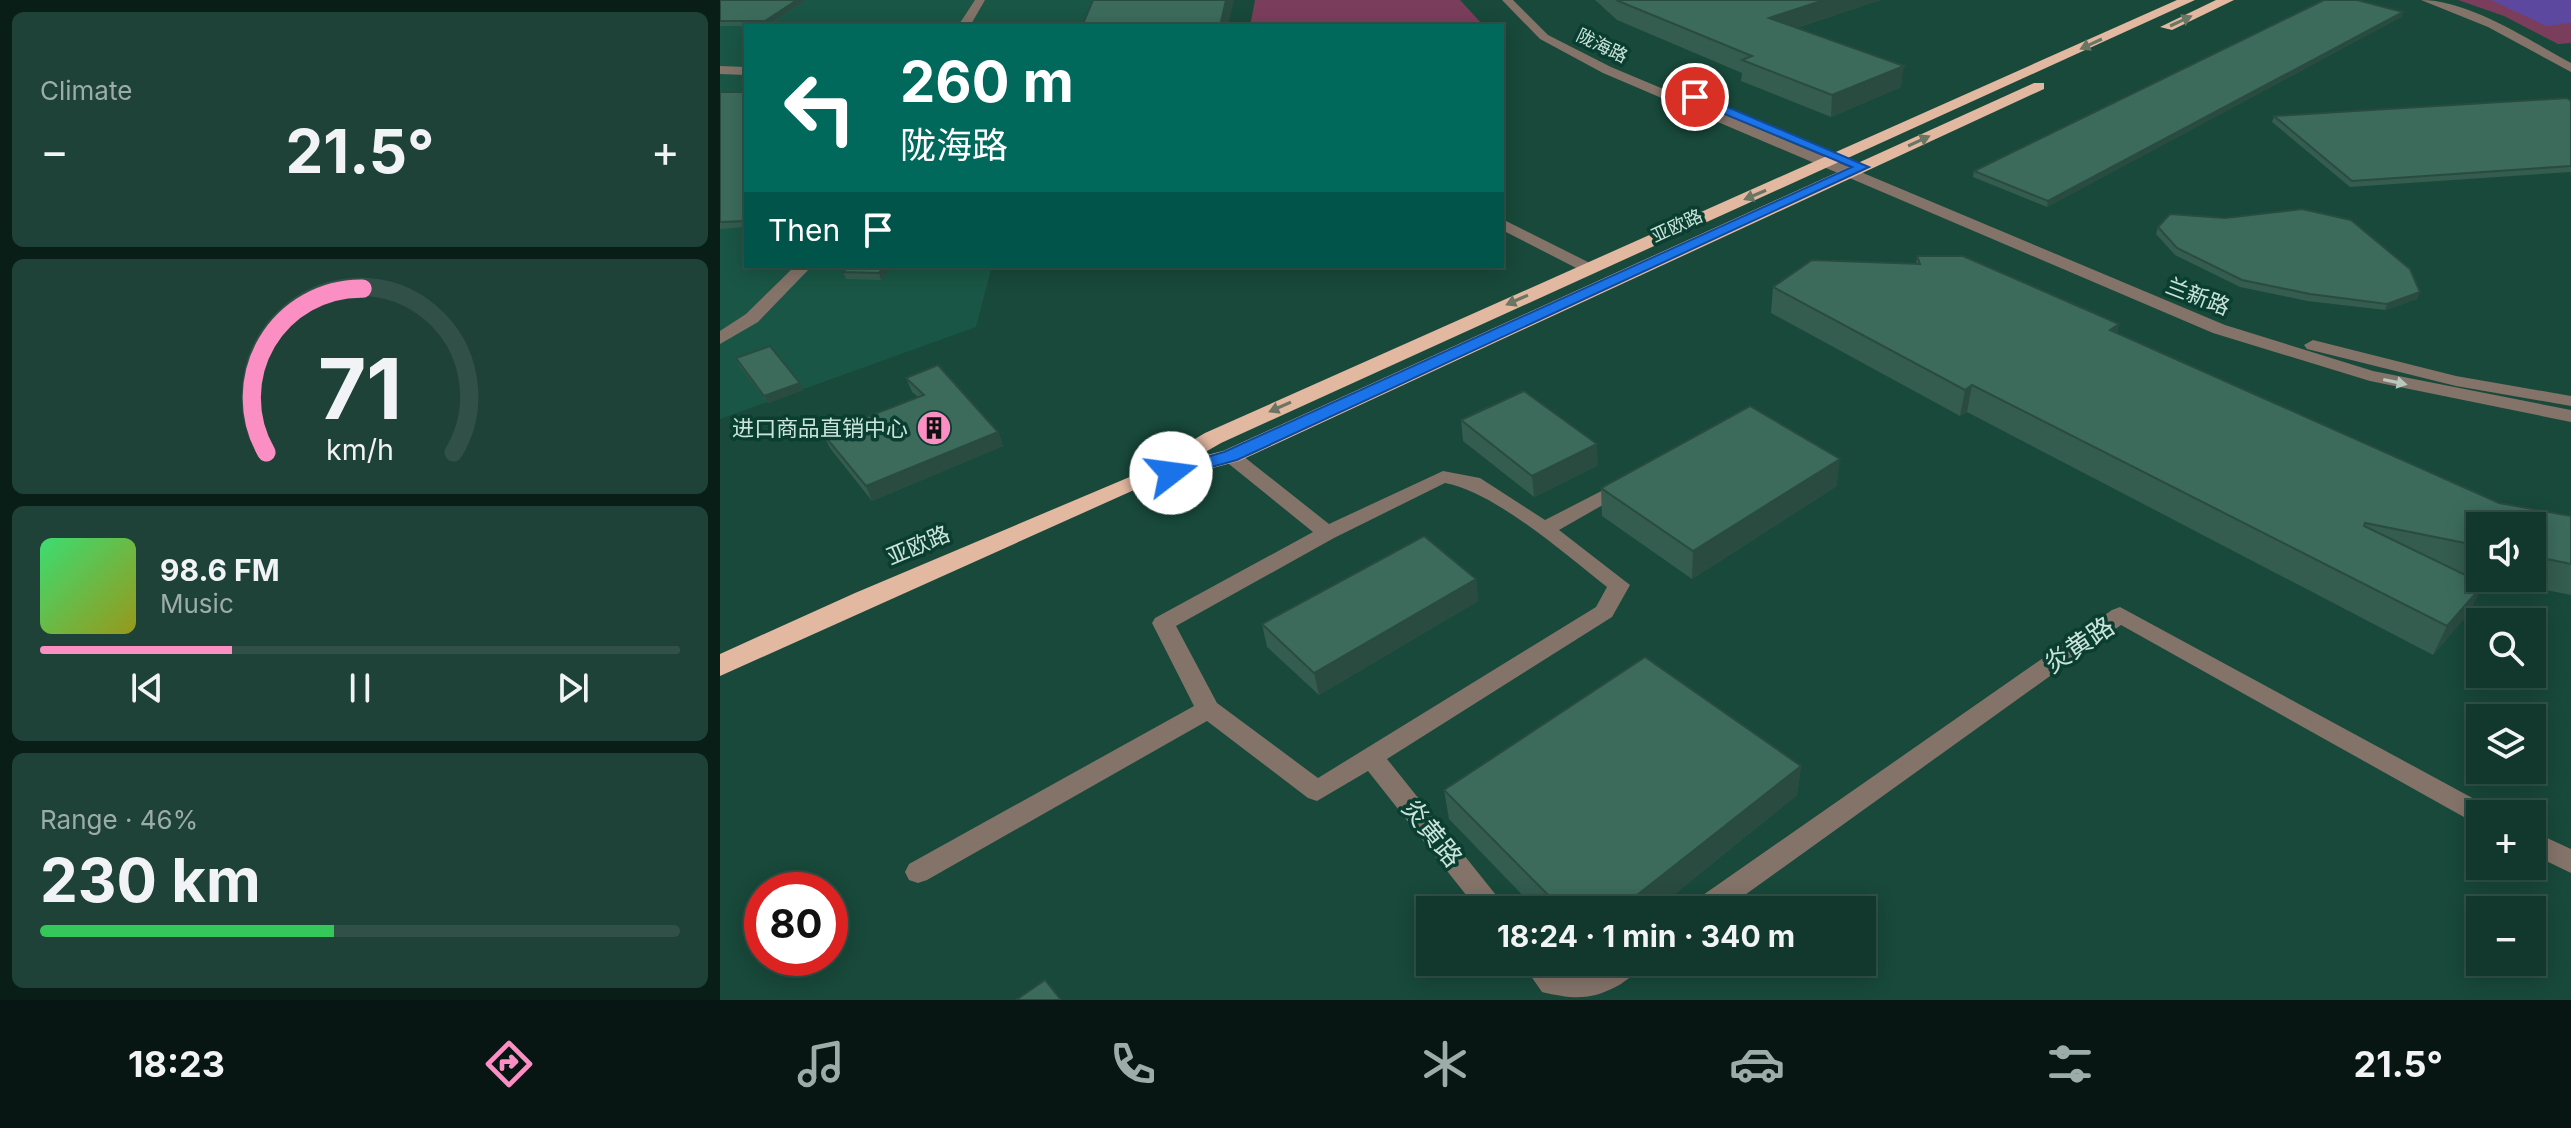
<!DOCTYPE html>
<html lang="en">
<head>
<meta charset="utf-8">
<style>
  body { margin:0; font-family:Inter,"Noto Sans SC",sans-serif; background:#1f4238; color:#f1f3f6; height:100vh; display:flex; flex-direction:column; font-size:30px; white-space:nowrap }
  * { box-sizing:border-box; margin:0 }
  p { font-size:26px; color:#9caca9 }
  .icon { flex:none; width:44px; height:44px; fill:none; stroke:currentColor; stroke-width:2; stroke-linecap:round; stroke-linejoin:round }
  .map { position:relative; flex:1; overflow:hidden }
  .side { display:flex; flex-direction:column; gap:12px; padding:12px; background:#0a1e18; width:720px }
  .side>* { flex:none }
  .guide { position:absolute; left:24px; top:24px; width:760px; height:244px; border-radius:0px; box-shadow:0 4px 20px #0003,0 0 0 2px #315148; background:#00695c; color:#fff; overflow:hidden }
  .controls { position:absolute; left:1746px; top:512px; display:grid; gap:16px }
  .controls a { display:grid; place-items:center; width:80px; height:80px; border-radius:0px; background:#12372c; box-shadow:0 4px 20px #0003,0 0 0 2px #315148; font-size:40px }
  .speed { position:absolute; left:24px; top:872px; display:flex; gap:16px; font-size:40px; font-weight:700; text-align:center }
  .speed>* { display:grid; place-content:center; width:104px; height:104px; border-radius:50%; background:#12372c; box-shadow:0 4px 20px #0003,0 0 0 2px #315148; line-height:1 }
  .speed .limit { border:12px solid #d22; background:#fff; color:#111 }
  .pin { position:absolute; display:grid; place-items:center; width:68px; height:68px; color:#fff; margin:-34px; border:4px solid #fff; border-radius:50%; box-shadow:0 2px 8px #0007 }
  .me { position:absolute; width:88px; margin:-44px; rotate:75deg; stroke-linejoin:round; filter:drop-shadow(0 0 6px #0008) }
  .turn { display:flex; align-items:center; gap:28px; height:168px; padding:0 24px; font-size:36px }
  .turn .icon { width:104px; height:104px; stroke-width:2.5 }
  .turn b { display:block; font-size:56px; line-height:68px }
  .then { display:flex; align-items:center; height:76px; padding:0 24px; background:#0003; gap:16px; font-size:30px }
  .big { font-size:60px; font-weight:700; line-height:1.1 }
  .side .widget { flex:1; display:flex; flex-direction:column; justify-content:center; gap:12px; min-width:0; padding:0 28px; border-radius:12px; background:#1f4238 }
  .side .dial { align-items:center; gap:0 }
  .dial svg { height:208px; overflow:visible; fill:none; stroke:#315148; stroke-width:7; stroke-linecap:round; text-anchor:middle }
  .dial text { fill:#f1f3f6; stroke:none }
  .song { display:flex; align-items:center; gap:24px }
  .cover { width:96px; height:96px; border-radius:12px; background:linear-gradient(135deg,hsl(140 70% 55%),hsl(60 70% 35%)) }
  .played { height:8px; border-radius:4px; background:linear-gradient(90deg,#fb8fc3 30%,#315148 30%) }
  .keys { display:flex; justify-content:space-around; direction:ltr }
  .heat { display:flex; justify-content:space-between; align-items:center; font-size:44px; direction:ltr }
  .charge { height:12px; border-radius:6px; background:linear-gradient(90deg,#34c759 46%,#315148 0) }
  .trip { position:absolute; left:696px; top:896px; width:460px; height:80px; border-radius:0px; background:#12372c; box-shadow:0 4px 20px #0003,0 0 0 2px #315148; font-weight:700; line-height:80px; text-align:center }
  .dock { display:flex; height:128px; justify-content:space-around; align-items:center; background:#071612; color:#9caca9 }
  .dock .icon { width:56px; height:56px }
  .dock .current { color:#fb8fc3 }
  .dock b { font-size:36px; color:#f1f3f6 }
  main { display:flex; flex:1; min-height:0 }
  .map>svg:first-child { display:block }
  .built { fill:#1a5645 }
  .green { fill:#7a3e5c }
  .water { fill:#5c489f }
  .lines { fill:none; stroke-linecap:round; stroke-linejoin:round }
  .minor { fill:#847369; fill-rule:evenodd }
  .highway { fill:#e2b8a1; fill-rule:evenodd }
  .wall { fill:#345c4f }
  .shaded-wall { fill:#2a4b40 }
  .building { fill:#3c6b5c; stroke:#2a4b40; stroke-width:2 }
  .oneway { fill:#6b7563 }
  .oneway2 { fill:#b9c8be }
  .route { fill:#1a73e8; stroke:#114b97; stroke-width:2 }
  .labels { text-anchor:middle; stroke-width:7; stroke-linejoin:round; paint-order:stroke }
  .far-street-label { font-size:18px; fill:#cbe4db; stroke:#0a3e30 }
  .street-label { font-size:22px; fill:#cbe4db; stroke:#0a3e30 }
  .poi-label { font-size:22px; fill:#cbe4db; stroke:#0a3e30; text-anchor:end }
  .near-street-label { font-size:26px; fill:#cbe4db; stroke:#0a3e30 }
</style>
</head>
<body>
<main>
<section class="side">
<div class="widget"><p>Climate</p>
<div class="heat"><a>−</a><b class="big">21.5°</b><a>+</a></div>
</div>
<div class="widget dial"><svg viewBox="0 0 100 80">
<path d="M14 69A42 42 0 1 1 86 69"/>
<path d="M14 69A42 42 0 0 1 51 6" stroke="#fb8fc3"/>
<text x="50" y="56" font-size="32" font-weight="700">71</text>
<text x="50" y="72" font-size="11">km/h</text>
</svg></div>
<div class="widget">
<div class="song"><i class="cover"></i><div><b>98.6 FM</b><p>Music</p></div></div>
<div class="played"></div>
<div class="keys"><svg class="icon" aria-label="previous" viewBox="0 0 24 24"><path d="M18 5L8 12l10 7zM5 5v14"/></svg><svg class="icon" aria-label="pause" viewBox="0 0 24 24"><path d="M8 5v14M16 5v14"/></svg><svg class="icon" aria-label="next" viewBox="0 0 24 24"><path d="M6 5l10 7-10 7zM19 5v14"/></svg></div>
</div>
<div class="widget"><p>Range · 46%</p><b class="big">230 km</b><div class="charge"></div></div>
</section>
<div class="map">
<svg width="1851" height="1000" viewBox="0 0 1851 1000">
  <rect width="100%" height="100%" fill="#18493a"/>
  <!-- built -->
  <path class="built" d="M0 0H410L401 26H26V266H272L256 327 0 419Z"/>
  <!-- green -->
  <path class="green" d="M535 0H740L764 26H530Z
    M1738 0H1851V43L1838 44 1784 16Z"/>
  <!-- water -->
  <path class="water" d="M1771 0H1851V23L1826 26Z"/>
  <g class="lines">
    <!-- minor -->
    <path class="minor" d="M255 0H265L250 26H238Z
      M782 0H793L828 35 891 67 1505 325 1653 371 1851 410V422L1650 381 1493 333 883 73 820 39Z
      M1701 0C1749 0 1809 40 1851 63V72L1768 27Z
      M0 66 26 67V75L0 74Z
      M782 219 874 265 876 268 868 273 862 271 782 230Z
      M75 266H92L38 322 0 344V331L26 314Z
      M1593 340 1736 376 1851 396V406L1736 386 1587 349 1584 345Z
      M511 450 518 452 609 524 723 471 760 478 825 520 899 482 906 480 916 486 839 530 910 585 892 617 667 759 788 910H758L648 771 597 801 588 798 487 721 207 880 198 883 189 880 185 872 189 864 474 706 432 623 435 618 593 532 504 460 501 456ZM725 483C775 492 846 555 887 587L876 607 598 778 497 703 456 626 614 538Z
      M1400 607 1769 807 1773 814H1760V824L1751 821 1401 625 1004 910H969L973 902 1392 610Z
      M1812 831 1851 849V873L1812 854Z
      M801 962H832L840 971 867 975 886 962H923C918 973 910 977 901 984 873 1000 855 1000 822 992Z"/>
    <!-- highway -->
    <path class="highway" d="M1457 0H1475L501 443 475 458 503 451 1314 83H1324V89L519 461 451 479 443 477 0 676V654L135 593 412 476 485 433Z
      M1496 0H1514L1452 30 1440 27Z"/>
  </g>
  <!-- wall -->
  <path class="wall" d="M0 0H87L48 26H0Z
    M875 0H1160L1076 28 1181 87 1111 117 1021 81 1022 73 897 20Z
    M1683 12 1681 17 1327 207 1253 177 1254 171Z
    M0 92H26V227L0 229Z
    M1851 101V172L1630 187 1552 122 1554 116Z
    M1438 227 1697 299 1665 310 1587 301 1520 287 1455 255 1436 234Z
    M1197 256 1399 324 1397 333 1779 503 1851 516V595L1766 578H1812V526H1760V577L1740 573 1749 613 1713 655 1247 412 1240 416 1051 313 1053 287 1196 264Z
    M129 266H174L161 280 126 279 123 272Z
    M16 358 83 390 48 403 19 365Z
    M186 378 278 432 283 446 152 501 110 448 103 434 198 397 192 392Z
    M741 420 878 465 814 497 743 441Z
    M1117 486 972 579 882 516 881 488Z
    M756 579 758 601 599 695 547 647 542 624Z
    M1081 766 1077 795 935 910H817L729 819 724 790Z"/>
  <!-- shaded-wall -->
  <path class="shaded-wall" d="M77 0H87L47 26 45 21Z
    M506 0H514L508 26H500Z
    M1104 0H1160L1047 37 1049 18Z
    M1683 12 1681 17 1327 207 1328 201Z
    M1184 66 1181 87 1111 117 1112 95Z
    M165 266H174L161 280 159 273Z
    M1700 292 1697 299 1665 310 1667 304Z
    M1399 324 1392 350 1390 330Z
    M80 383 83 390 48 403 44 396Z
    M1252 385 1247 412 1240 416 1245 390Z
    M278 432 283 446 152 501 146 486Z
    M877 444 878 465 814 497 812 476Z
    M1120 459 1117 486 972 579 973 551Z
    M756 579 758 601 599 695 594 673Z
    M1764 584 1749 613 1713 655 1727 626Z
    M1081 766 1077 795 935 910H898Z"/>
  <!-- building -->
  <path class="building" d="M0 0H77L45 21H0Z
    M373 0H506L500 26H362Z
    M896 0H1104L1049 18 1184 66 1112 95 1022 60 1032 56Z
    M1604 0H1637L1683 12 1328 201 1254 171Z
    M0 92H26V221L0 222Z
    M1847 98 1851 101V166L1632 181 1554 116Z
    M1582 209 1631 220 1690 269 1700 292 1667 304 1590 294 1522 280 1457 248 1438 227 1450 214 1505 218Z
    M1197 256H1243L1399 324 1390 330 1779 503 1851 516V564L1812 556V526H1760V546L1645 523 1644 526 1764 584 1727 626 1252 385 1245 390 1053 287 1092 260 1200 264Z
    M129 266H165L159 273 123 272Z
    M50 346 80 383 44 396 16 358Z
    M218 365 278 432 146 486 103 434 204 395 186 378Z
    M804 391 877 444 812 476 741 420Z
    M1030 406 1120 459 973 551 881 488Z
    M704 536 756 579 594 673 542 624Z
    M925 657 1081 766 898 910H843L724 790Z
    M325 980 341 1000H296Z"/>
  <!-- one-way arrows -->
  <defs><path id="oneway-solid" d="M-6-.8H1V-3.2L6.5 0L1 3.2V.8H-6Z" transform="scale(2)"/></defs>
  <g class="oneway">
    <use href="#oneway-solid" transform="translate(1461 21) rotate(-25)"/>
    <use href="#oneway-solid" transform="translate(1371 44) rotate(155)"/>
    <use href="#oneway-solid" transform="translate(1199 141) rotate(-25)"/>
    <use href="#oneway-solid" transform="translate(1035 195) rotate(157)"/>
    <use href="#oneway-solid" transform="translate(797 300) rotate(156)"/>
    <use href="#oneway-solid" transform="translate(560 407) rotate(156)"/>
  </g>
  <use class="oneway2" href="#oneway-solid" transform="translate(1675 382) rotate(12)"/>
  <!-- route -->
  <path class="route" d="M971 95H979L1149 167 517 460 451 478 444 476 442 473 444 469 504 452 1132 167 971 100Z"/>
  <!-- icons -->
  <defs>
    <g id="building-disc" transform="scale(1.8)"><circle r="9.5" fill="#fb8fc3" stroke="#0a3e30"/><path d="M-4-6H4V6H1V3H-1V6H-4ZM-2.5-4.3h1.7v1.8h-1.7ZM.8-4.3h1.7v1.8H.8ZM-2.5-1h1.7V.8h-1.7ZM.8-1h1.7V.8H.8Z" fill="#111"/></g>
  </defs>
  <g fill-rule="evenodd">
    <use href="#building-disc" x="214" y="428"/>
  </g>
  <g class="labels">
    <!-- far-street labels -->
    <g class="far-street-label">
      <text transform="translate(882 46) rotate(26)" y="6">陇海路</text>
      <text transform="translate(957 226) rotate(-25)" y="6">亚欧路</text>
    </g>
    <!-- street labels -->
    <g class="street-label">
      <text transform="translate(1478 296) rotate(21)" y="8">兰新路</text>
      <text transform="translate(198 545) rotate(-23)" y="8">亚欧路</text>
    </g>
    <!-- poi labels -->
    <g class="poi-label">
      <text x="188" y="436">进口商品直销中心</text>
    </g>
    <!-- near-street labels -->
    <g class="near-street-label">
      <text transform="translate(1359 645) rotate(-34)" y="9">炎黄路</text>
      <text transform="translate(712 833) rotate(51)" y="9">炎黄路</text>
    </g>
  </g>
</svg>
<div class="controls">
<a><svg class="icon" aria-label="sound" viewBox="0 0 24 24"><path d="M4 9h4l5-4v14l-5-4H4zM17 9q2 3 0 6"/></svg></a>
<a><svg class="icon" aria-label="search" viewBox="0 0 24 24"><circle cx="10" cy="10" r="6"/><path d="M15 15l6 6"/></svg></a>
<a><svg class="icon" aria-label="layers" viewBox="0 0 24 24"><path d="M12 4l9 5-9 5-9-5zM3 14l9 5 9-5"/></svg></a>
<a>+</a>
<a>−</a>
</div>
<div class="speed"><div class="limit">80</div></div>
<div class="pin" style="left:975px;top:97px;background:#d93025"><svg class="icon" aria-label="arrive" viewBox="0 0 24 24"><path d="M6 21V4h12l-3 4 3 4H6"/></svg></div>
<svg class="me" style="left:451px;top:473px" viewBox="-20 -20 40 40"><circle r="19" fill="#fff"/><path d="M0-13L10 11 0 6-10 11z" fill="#1a73e8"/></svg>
<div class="trip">18:24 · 1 min · 340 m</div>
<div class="guide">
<div class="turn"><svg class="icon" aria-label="left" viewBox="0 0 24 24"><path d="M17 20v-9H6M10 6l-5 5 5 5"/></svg><div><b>260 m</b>陇海路</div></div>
<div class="then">Then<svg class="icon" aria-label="arrive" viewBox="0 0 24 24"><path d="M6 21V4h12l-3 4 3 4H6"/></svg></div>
</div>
</div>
</main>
<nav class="dock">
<b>18:23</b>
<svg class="icon current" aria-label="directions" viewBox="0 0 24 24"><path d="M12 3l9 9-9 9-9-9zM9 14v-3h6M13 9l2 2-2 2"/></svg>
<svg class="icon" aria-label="music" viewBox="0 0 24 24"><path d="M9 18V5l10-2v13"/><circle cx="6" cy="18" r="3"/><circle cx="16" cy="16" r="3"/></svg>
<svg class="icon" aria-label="phone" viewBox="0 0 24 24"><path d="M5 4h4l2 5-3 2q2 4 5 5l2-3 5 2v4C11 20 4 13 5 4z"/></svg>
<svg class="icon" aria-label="climate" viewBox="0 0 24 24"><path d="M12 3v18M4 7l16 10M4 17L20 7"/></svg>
<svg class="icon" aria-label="car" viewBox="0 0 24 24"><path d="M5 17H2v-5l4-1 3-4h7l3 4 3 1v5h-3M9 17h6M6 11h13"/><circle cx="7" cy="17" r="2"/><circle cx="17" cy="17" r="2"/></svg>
<svg class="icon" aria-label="filters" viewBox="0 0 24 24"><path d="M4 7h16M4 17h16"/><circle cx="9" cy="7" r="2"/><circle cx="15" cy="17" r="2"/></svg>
<b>21.5°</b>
</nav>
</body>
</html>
